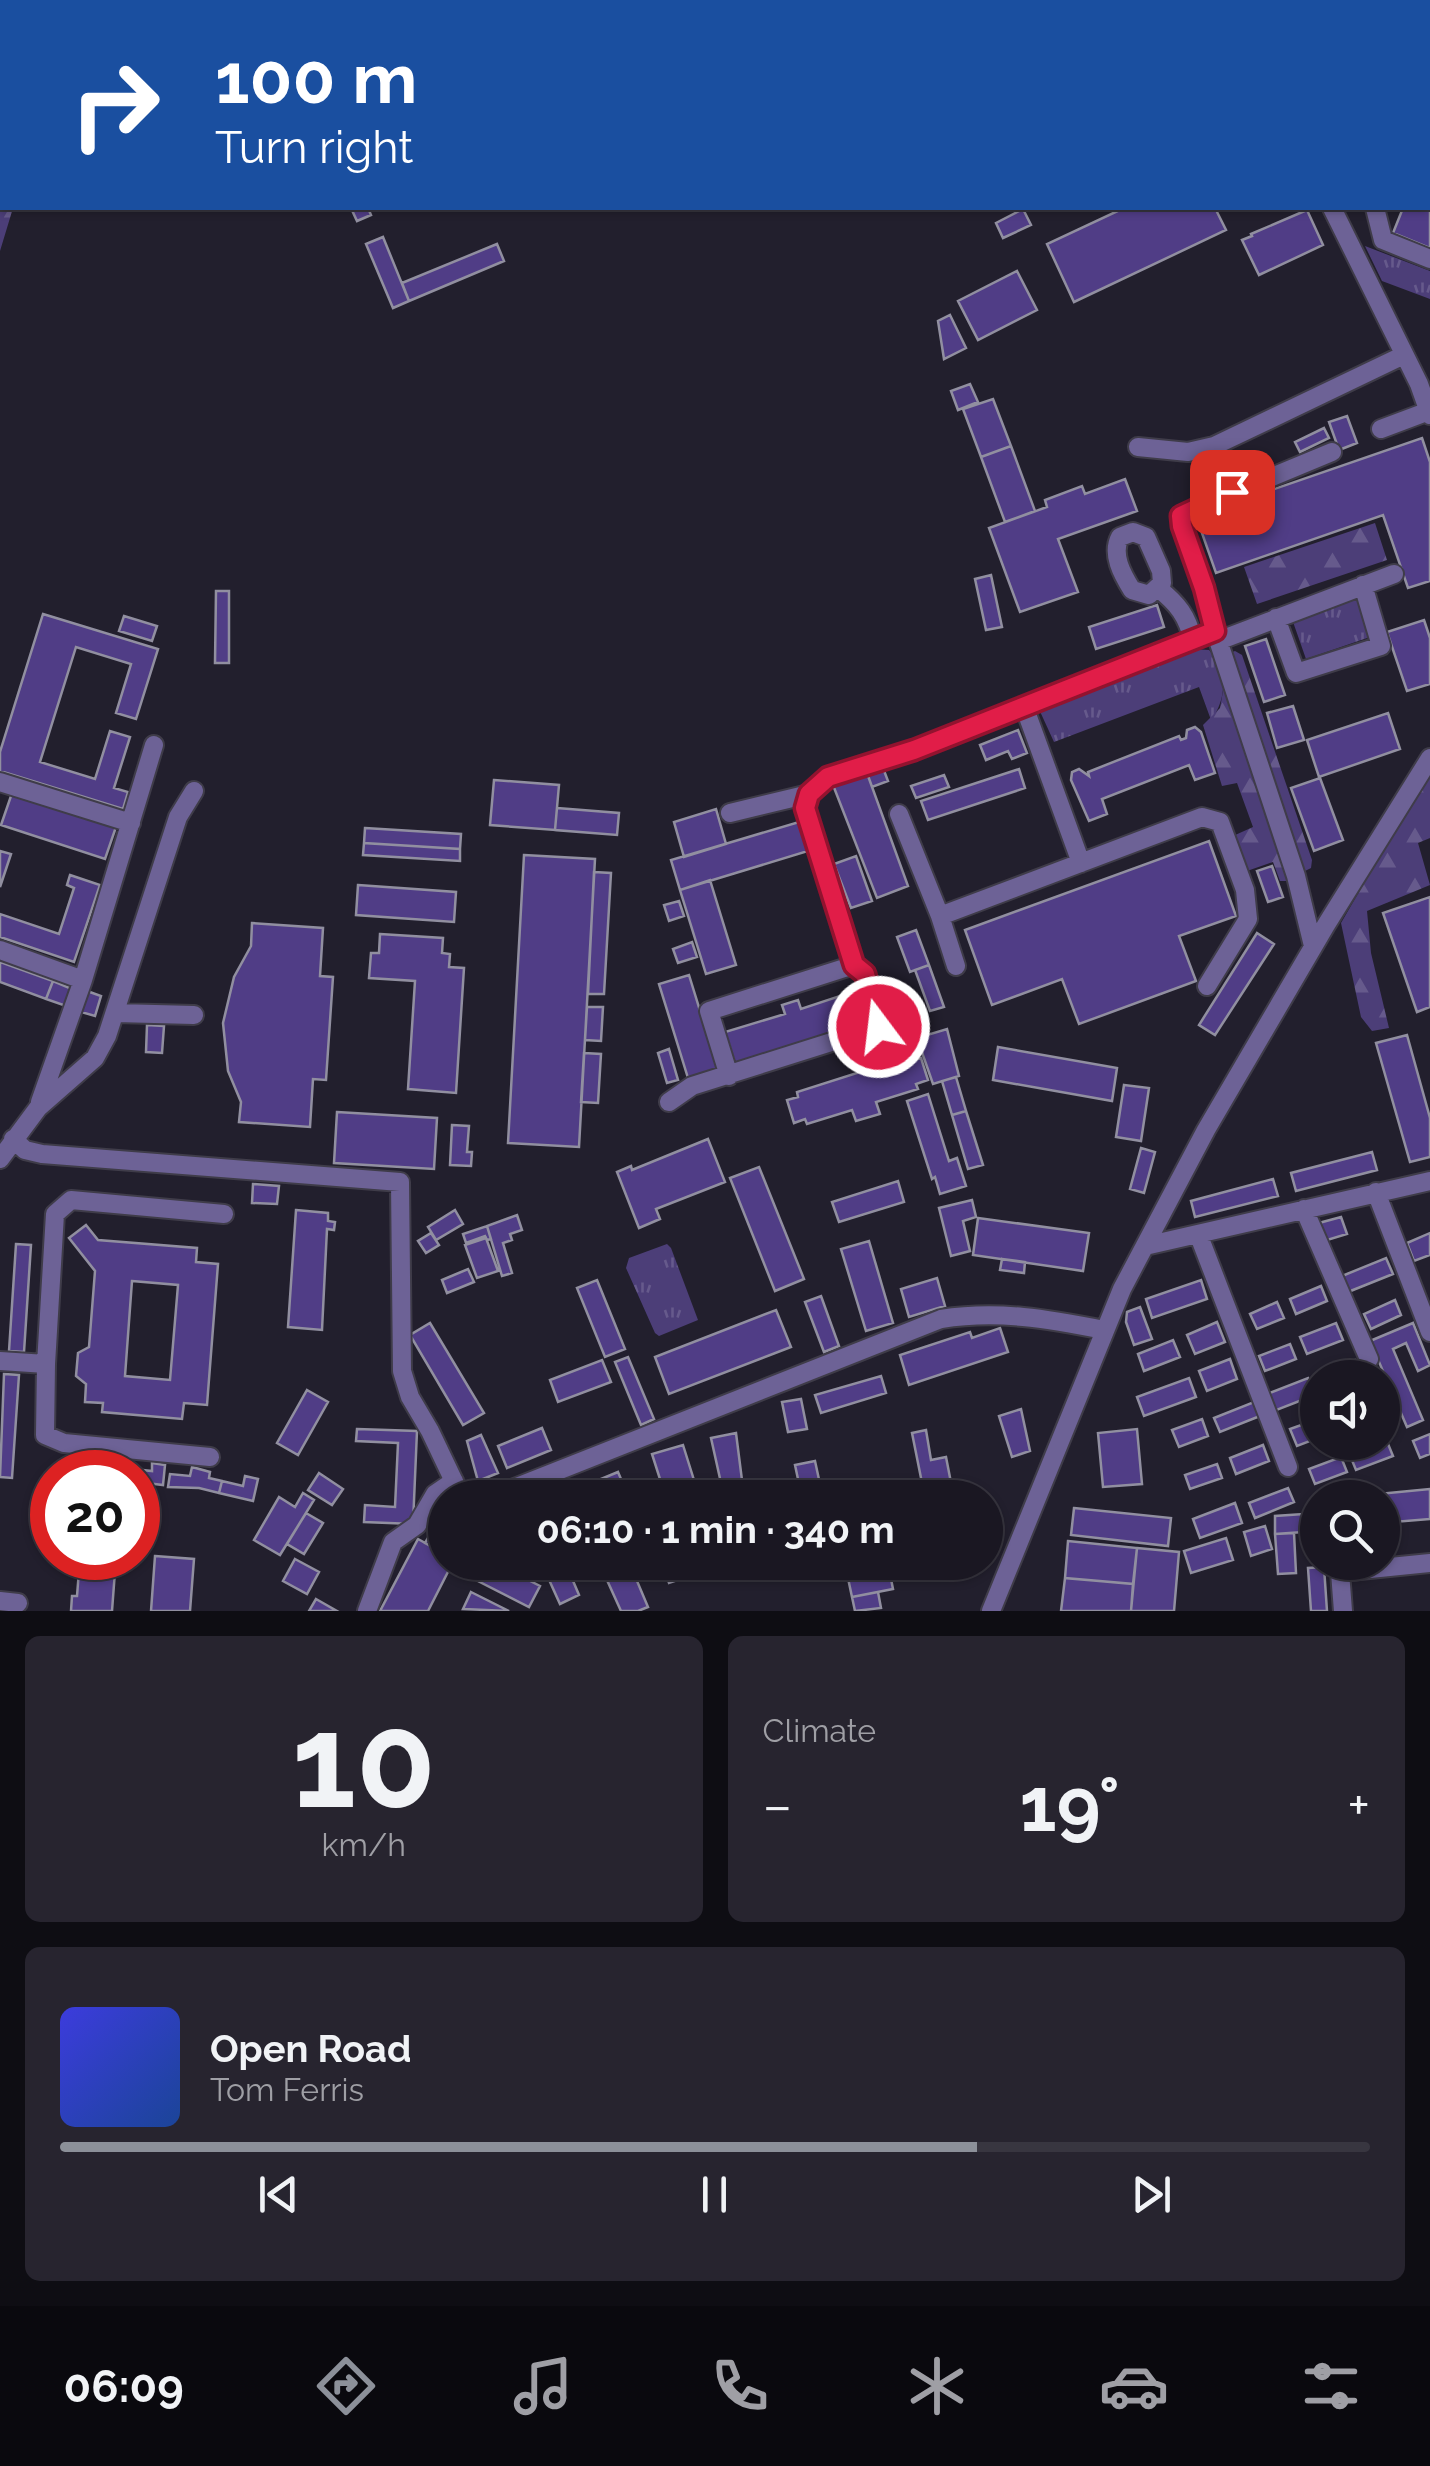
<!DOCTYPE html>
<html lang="en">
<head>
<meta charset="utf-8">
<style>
  body { margin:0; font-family:Raleway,sans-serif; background:#27242f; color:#f1f3f6; height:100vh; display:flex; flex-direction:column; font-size:38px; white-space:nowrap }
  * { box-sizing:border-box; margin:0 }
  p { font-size:32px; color:#9f9fa5 }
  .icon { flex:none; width:55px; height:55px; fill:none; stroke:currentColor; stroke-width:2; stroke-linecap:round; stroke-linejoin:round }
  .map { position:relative; height:1611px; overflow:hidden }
  .side { display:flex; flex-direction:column; gap:25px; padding:25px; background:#0e0d13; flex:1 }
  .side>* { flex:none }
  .hud { position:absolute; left:0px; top:0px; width:1430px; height:210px; box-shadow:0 2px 8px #0004,0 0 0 2px #383640; background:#1a4fa0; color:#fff; overflow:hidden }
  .fabs { position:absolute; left:1300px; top:1360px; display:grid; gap:20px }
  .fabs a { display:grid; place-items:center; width:100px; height:100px; border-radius:50%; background:#1a1722; box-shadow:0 2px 8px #0004,0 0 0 2px #383640; font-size:50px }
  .speed { position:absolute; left:30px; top:1450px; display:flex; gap:20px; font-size:50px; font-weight:700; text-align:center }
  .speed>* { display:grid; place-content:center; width:130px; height:130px; border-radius:50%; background:#1a1722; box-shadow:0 2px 8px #0004,0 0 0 2px #383640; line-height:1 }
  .speed .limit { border:15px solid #d22; background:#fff; color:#111 }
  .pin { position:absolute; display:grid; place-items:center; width:85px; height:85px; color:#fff; margin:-42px; border-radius:20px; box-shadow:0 5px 15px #0006 }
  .me { position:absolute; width:110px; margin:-55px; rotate:345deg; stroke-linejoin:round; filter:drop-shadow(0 0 8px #0008) }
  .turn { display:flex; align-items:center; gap:35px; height:210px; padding:0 50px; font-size:45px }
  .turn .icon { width:130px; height:130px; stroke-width:2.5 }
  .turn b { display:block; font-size:70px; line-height:85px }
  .big { font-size:75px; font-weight:700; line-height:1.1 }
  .side .card { flex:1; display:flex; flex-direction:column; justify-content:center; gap:15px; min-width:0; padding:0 35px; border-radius:15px; background:#27242f }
  .side .dial { align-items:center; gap:0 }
  .dial b { font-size:130px; line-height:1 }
  .song { display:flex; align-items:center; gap:30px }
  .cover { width:120px; height:120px; border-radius:15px; background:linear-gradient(135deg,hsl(240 70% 55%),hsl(220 70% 35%)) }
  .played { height:10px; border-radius:5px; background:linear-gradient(90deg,#8c9099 70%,#383640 70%) }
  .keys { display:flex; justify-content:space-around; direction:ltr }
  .heat { display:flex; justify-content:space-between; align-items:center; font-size:55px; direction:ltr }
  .side .tiles { flex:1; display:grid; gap:25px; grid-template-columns:1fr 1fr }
  .card:last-child { grid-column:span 2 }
  .trip { position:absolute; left:428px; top:1480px; width:575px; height:100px; border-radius:50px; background:#1a1722; box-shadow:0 2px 8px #0004,0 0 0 2px #383640; font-weight:700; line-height:100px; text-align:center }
  .menu { display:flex; height:160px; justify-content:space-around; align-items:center; background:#0a090e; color:#9f9fa5 }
  .menu .icon { width:70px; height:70px }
  .menu .selected { color:#8c9099 }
  .menu b { font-size:45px; color:#f1f3f6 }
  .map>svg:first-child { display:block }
  .grass { fill:url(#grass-tufts) }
  .forest { fill:url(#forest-firs) }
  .building { fill:#503d86; stroke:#918fa0; stroke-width:2.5; fill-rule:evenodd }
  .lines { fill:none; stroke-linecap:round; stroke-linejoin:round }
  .minor-casing { stroke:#3f3c49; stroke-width:22 }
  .minor { stroke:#6d6296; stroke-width:18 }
  .route-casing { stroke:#92132f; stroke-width:25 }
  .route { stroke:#e11d48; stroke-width:18 }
</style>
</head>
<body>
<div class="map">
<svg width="1430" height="1611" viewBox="0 0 1430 1611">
  <defs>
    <pattern id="grass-tufts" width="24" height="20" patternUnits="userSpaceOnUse" patternTransform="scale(2.5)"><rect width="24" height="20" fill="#4c3e78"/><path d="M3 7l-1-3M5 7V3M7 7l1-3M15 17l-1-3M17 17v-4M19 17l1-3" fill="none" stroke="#665a8c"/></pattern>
    <pattern id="forest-firs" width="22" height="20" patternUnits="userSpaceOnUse" patternTransform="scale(2.5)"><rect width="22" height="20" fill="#4c3e78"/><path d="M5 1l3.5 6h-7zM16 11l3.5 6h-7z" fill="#665a8c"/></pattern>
  </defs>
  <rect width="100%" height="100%" fill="#221f2d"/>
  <!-- grass -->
  <path class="grass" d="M1365 246 1430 271V299L1382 281Z
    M1356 597 1370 637 1306 659 1292 619Z
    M1191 649 1209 650C1228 670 1227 699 1211 720L1199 687 1054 742 1038 707Z
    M667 1244 671 1248 698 1320 659 1336 655 1333 626 1268 629 1258Z"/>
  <!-- forest -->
  <path class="forest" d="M0 3H2V208H13L0 251Z
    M1375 523 1387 560 1257 604 1244 567Z
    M1235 651 1242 655 1312 860 1311 868 1305 871 1298 864 1230 653Z
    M1225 680 1289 881H1280L1273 862 1247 871 1233 836 1253 827 1237 783 1222 786 1203 725 1220 708Z
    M1430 769V838L1418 843 1430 885 1367 911 1371 953 1389 1028 1372 1031 1361 1017 1341 923Z"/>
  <!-- building -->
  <path class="building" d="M1430 143V248L1393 233 1403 208H1428Z
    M351 208H368L371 215 357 221Z
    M1124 208H1215L1226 230 1074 302 1047 244Z
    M1023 209 1031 225 1003 238 996 223Z
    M1307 210 1323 245 1259 275 1242 240 1252 236 1251 234Z
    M383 237 409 301 393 308 366 244Z
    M497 244 504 261 409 301 402 283Z
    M1017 271 1037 310 978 340 958 301Z
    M950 315 966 348 944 359 938 321Z
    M970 384 978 402 958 410 951 391Z
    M993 399 1011 446 981 457 963 409Z
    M1347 416 1357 443 1339 450 1329 422Z
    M1324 428 1329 438 1300 452 1295 442Z
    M1422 438 1430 462V581L1408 588 1383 515 1216 573 1196 516Z
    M1011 446 1035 511 1005 522 981 457Z
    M1125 479 1137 511 1058 539 1078 592 1020 612 989 528 1047 507 1045 500 1082 486 1085 494Z
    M991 575 1002 627 986 630 975 579Z
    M216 591H229V663H215Z
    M1157 605 1164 627 1096 649 1089 627Z
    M43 614 158 649 136 719 116 713 131 664 76 647 40 762 95 779 110 731 130 737 114 788 128 792 123 809 0 771V752Z
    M124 616 157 626 152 641 119 631Z
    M1424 620 1430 638V684L1407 691 1387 632Z
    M1266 639 1285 695 1264 702 1245 646Z
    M1293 706 1304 740 1277 748 1267 713Z
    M1388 713 1400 749 1319 777 1307 740Z
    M1195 727 1201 732 1215 773 1195 780 1189 765 1102 799 1107 814 1089 821 1071 780 1072 772 1079 769 1089 776 1088 772 1179 736 1181 740 1186 738 1187 730Z
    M1018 730 1027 753 1012 759 1008 751 986 760 980 745Z
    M883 768 888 781 872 787 867 773Z
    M1019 769 1025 788 928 820 921 801Z
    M867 773 908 886 877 898 833 785Z
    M944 775 949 787 916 798 911 786Z
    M1320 778 1343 840 1314 851 1291 788Z
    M494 780 559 785 555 830 490 825Z
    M12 793 116 827 105 859 1 825Z
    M557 808 619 813 617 835 555 830Z
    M716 809 726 844 684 857 674 822Z
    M799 822 808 851 680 890 671 860Z
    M365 828 461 834 460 849 364 843Z
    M1209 841 1236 916 1179 936 1196 981 1079 1024 1062 979 992 1005 965 930Z
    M364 843 460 849V861L363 855Z
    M0 851 11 854 0 887Z
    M524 855 595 859 579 1147 508 1143Z
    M856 856 872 901 851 908 834 864Z
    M1272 866 1283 897 1268 902 1257 871Z
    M594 872 611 873 604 994H588Z
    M70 875 100 885 74 962 0 937V914L59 934 74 888 67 885Z
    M710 880 736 965 706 974 680 890Z
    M358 885 456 892 454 922 356 915Z
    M1430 897V1007L1417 1012 1383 913Z
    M679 901 684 916 669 921 664 905Z
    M252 923 323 928 320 976 333 977 326 1080 313 1079 310 1127 239 1122 241 1102 228 1071 223 1023 234 977 251 946Z
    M916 930 929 965 910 972 897 937Z
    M1257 933 1274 944 1215 1035 1199 1025Z
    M380 934 443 938 442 953 450 954 449 967 464 968 456 1093 408 1089 415 981 369 978 371 953H379Z
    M692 942 697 957 678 963 673 949Z
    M0 962 53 981 46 999 0 982Z
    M929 965 944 1007 930 1011 915 970Z
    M689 975 718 1069 688 1078 659 984Z
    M53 981 72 989 66 1006 46 999Z
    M861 989 871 1021 735 1064 725 1032 785 1014 782 1005 798 1000 801 1009Z
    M87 991 101 996 95 1016 81 1012Z
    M587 1007H603L601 1041 585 1040Z
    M147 1025 164 1026 162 1053 146 1052Z
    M947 1029 959 1076 933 1084 917 1038Z
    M898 1031 901 1040 908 1038 912 1051 895 1056 888 1034Z
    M888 1034 895 1056 867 1065 860 1042Z
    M1407 1035 1430 1118V1157L1410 1162 1376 1043Z
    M998 1047 1117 1068 1112 1101 993 1080Z
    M669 1049 678 1080 667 1083 658 1053Z
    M584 1053 601 1054 598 1103 581 1102Z
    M907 1057 909 1062 921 1058 928 1080 916 1084 918 1089 876 1102 880 1114 856 1121 852 1110 807 1124 805 1119 794 1123 787 1100 798 1097 797 1092Z
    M956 1077 966 1111 952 1115 942 1081Z
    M1124 1085 1149 1088 1141 1141 1116 1137Z
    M928 1094 949 1161 957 1158 966 1186 940 1194 935 1177 932 1179 907 1101Z
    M966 1111 983 1165 968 1169 952 1115Z
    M337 1112 437 1118 434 1169 334 1163Z
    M452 1125 469 1126 467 1152H472L471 1166 450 1165Z
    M708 1139 725 1182 656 1209 660 1219 639 1228 617 1172 631 1166 632 1170Z
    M1141 1148 1155 1152 1144 1193 1130 1189Z
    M1372 1152 1377 1170 1296 1191 1291 1173Z
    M759 1167 804 1279 775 1291 730 1178Z
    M1273 1179 1278 1196 1195 1217 1191 1201Z
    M898 1181 904 1202 839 1222 832 1202Z
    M253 1184 279 1186 277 1204 252 1203Z
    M972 1200 976 1217 963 1221 970 1251 951 1256 939 1208Z
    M296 1210 328 1213V1221L335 1222 334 1230 327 1229 322 1330 288 1327Z
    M455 1210 463 1224 436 1240 428 1227Z
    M517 1215 522 1230 510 1234 512 1240 503 1243 512 1273 502 1276 487 1226Z
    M1341 1217 1347 1234 1324 1241 1319 1223Z
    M978 1218 1089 1233 1083 1271 973 1255Z
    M86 1225 98 1240 197 1248 196 1262 218 1264 207 1405 184 1403 182 1419 102 1412 103 1403 85 1402 86 1384 76 1376 78 1353 89 1347 95 1271 69 1238ZM132 1281 178 1285 170 1380 125 1376Z
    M487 1226 491 1239 487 1240 485 1236 466 1243 463 1234Z
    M431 1233 439 1245 426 1253 418 1241Z
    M1430 1233V1255L1414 1261 1407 1243Z
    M486 1238 498 1271 477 1278 465 1245Z
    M869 1241 893 1323 866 1331 841 1249Z
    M16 1244 31 1245 24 1352 9 1351Z
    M1386 1258 1393 1274 1348 1292 1342 1276Z
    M1002 1259 1025 1262 1024 1273 1000 1270Z
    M468 1269 474 1282 447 1293 442 1280Z
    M937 1278 945 1306 909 1317 901 1289Z
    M597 1280 625 1349 605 1357 577 1288Z
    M1201 1280 1207 1299 1152 1318 1146 1299Z
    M1321 1286 1327 1301 1296 1314 1290 1299Z
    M821 1296 839 1346 824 1352 805 1302Z
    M1395 1300 1401 1315 1371 1329 1364 1314Z
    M1277 1302 1284 1318 1257 1329 1250 1314Z
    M1140 1307 1152 1339 1134 1345 1126 1322 1127 1312Z
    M776 1310 791 1347 669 1394 655 1357Z
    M1217 1322 1225 1342 1195 1354 1187 1335Z
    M430 1323 484 1413 463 1425 410 1335Z
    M1336 1323 1343 1340 1307 1354 1300 1337Z
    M1413 1323 1430 1365 1418 1371 1406 1343 1393 1349 1423 1420 1407 1427 1370 1341Z
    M1000 1328 1008 1352 909 1385 900 1355 970 1332 972 1338Z
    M1173 1340 1180 1357 1144 1371 1138 1354Z
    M1290 1344 1296 1359 1265 1371 1259 1356Z
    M628 1357 654 1419 641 1425 615 1362Z
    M1230 1359 1237 1379 1207 1391 1199 1371Z
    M602 1360 611 1382 558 1402 550 1380Z
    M1355 1360 1361 1377 1322 1378 1320 1373Z
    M4 1374 19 1375 12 1478 0 1477Z
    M881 1376 886 1393 821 1413 815 1395Z
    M1189 1378 1196 1397 1144 1416 1137 1397Z
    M1308 1378 1315 1395 1274 1411 1267 1394Z
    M307 1390 328 1402 298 1455 277 1443Z
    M801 1399 807 1429 788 1432 782 1402Z
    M1254 1402 1260 1416 1220 1432 1214 1418Z
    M1021 1409 1030 1451 1012 1457 999 1416Z
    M1202 1419 1208 1436 1179 1447 1172 1430Z
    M1318 1419V1438L1297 1446 1290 1429Z
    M542 1428 551 1450 507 1468 498 1446Z
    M357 1429 417 1431 413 1524 364 1522 365 1505 395 1507 398 1443 356 1441Z
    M1137 1429 1142 1484 1103 1487 1098 1433Z
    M926 1430 931 1460 946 1457 954 1498H925L912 1433Z
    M736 1433 743 1488 723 1492 711 1438Z
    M1430 1434V1454L1420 1458 1413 1441Z
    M481 1435 498 1473 478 1481 467 1441Z
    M1386 1439 1393 1456 1356 1470 1349 1453Z
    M683 1445 699 1496 706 1494 707 1498H666L652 1454Z
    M1263 1445 1269 1461 1236 1474 1230 1458Z
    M1341 1457 1347 1472 1315 1484 1309 1469Z
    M815 1461 823 1498H802L795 1465Z
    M78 1463 152 1471V1463L165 1465 163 1485 138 1482V1472H77Z
    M1217 1464 1222 1478 1190 1489 1185 1475Z
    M192 1467 210 1472 209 1478 222 1481 219 1493 199 1488 168 1487 170 1474 190 1476Z
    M618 1472 629 1498H609L601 1479Z
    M319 1473 343 1489 332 1505 308 1490Z
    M245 1476 258 1479 253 1501 219 1493 222 1481 243 1486Z
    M1288 1488 1294 1502 1255 1518 1249 1503Z
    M1430 1489V1519L1382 1523V1498H1337Z
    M303 1493 314 1500 280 1555 254 1540 279 1497 295 1507Z
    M1235 1503 1242 1523 1200 1538 1193 1519Z
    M1074 1508 1171 1518 1168 1546 1071 1535Z
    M306 1513 323 1523 304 1554 287 1544Z
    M1318 1513V1531L1275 1534V1516Z
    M436 1524 445 1528V1554L425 1543Z
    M1265 1526 1272 1549 1251 1556 1244 1532Z
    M1294 1533 1296 1573 1278 1574 1275 1534Z
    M1226 1538 1233 1560 1191 1573 1184 1551Z
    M418 1539 445 1554V1562H453L428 1611H380Z
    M1068 1541 1137 1548 1133 1584 1065 1578Z
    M1137 1548 1179 1552 1174 1611H1131Z
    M155 1556 194 1559 190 1611H151Z
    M80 1558H116L112 1611H71L72 1596H77Z
    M295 1559 319 1572 307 1594 283 1581Z
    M477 1562H493L540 1586 529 1607 470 1577Z
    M541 1562H565L579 1595 560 1604Z
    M616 1562H629L648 1607 638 1611H621L602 1569Z
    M662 1562H731L669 1583Z
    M920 1562 922 1573 891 1579 893 1589 852 1597 845 1564Z
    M1324 1567 1327 1611H1311L1308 1568Z
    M1065 1578 1133 1584 1131 1611H1061Z
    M471 1592 509 1611 463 1609Z
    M878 1592 881 1608 855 1611 852 1597Z
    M316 1599 337 1611H309Z"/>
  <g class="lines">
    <!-- minor casing -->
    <g class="minor-casing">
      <path id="minor" d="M990 0 991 2
        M1106 0 1107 2
        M1225 0 1227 2
        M1304 0 1305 2
        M1429 0 1430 1
        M1428 33 1430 32
        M1332 208 1419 384 1430 415
        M1375 208 1383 240 1430 259
        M1381 429 1429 411
        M1138 447 1188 452 1214 446 1404 355
        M1133 532 1146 537 1161 571 1162 583 1149 595 1132 590C1122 574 1111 554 1120 537Z
        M1159 589C1178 604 1187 616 1193 640
        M1276 618 1296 673 1381 646 1363 585
        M1215 631 1204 588 1182 527 1181 515 1332 452
        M1218 641 1394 574
        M1024 706 1081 863
        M0 782 131 823
        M730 813 809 794
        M899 814 940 916
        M0 950 83 980
        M956 966 940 916 1202 817 1220 822 1245 890 1248 919 1207 986
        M116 1013 194 1015
        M729 1076 709 1011 854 965 805 808 809 794 828 777 914 750 1215 631 1296 876 1313 946
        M40 1102 83 980 154 745
        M669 1102 692 1086 879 1027 865 974 854 965
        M13 1139 25 1150 42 1154 400 1182 402 1371 410 1397 430 1431 459 1492 470 1498
        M0 1159 38 1108 95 1058 107 1036 178 817 194 791
        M1376 1192 1430 1332
        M1304 1209 1369 1359
        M1199 1236 1288 1467
        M1145 1246 1430 1181
        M0 1361 46 1364
        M210 1457 64 1443 45 1435 46 1364 55 1214 71 1200 224 1214
        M489 1498 941 1319C998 1310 1049 1319 1104 1330
        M0 1601 18 1603
        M367 1611 393 1542 417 1525 435 1494 454 1481
        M991 1611 1122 1289 1206 1130 1326 925 1430 758
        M1343 1611 1340 1572 1430 1563"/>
    </g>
    <!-- minor -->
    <use href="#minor" class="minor"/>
  </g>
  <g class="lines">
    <!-- route casing -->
    <g class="route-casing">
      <path id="route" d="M879 1027 865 974 854 965 805 808 809 794 828 777 914 750 1215 631 1204 588 1182 526 1181 516 1232 492"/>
    </g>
    <!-- route -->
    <use href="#route" class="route"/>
  </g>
</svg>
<div class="fabs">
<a><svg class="icon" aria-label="sound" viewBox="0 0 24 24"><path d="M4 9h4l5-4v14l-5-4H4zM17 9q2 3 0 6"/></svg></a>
<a><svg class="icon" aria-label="search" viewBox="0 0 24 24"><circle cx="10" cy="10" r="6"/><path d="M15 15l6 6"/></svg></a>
</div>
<div class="speed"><div class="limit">20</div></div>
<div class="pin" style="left:1232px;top:492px;background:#d93025"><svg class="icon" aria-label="arrive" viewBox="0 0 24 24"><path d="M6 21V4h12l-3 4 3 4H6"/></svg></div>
<svg class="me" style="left:879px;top:1027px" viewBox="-20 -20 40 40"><circle r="17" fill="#e11d48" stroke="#fff" stroke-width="3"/><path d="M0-11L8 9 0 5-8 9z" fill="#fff"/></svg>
<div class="trip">06:10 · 1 min · 340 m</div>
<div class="hud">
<div class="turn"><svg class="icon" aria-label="right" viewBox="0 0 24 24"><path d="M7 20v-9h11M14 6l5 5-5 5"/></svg><div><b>100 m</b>Turn right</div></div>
</div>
</div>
<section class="side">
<div class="tiles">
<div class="card dial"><b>10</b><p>km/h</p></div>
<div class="card"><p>Climate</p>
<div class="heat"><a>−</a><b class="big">19°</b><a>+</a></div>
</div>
<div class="card">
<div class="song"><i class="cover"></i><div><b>Open Road</b><p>Tom Ferris</p></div></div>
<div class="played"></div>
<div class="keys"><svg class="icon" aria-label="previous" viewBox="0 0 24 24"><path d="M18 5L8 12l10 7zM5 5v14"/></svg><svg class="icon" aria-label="pause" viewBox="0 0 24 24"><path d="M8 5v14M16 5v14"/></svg><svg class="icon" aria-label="next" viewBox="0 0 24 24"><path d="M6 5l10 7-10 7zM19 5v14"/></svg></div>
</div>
</div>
</section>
<nav class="menu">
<b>06:09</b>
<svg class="icon selected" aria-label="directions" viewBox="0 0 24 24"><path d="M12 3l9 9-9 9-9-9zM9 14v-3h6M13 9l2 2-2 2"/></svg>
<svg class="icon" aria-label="music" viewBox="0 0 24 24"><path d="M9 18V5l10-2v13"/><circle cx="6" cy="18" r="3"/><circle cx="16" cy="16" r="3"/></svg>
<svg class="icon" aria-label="phone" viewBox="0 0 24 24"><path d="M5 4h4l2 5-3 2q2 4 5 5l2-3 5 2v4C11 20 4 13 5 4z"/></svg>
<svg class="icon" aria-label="climate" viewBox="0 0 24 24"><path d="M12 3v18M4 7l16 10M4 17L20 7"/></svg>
<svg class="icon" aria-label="car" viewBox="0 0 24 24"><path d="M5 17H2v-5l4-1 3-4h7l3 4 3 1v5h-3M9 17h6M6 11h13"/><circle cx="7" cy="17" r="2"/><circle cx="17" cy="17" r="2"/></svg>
<svg class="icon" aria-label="filters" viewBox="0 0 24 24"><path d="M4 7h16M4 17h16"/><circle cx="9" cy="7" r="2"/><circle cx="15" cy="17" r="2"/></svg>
</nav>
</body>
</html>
